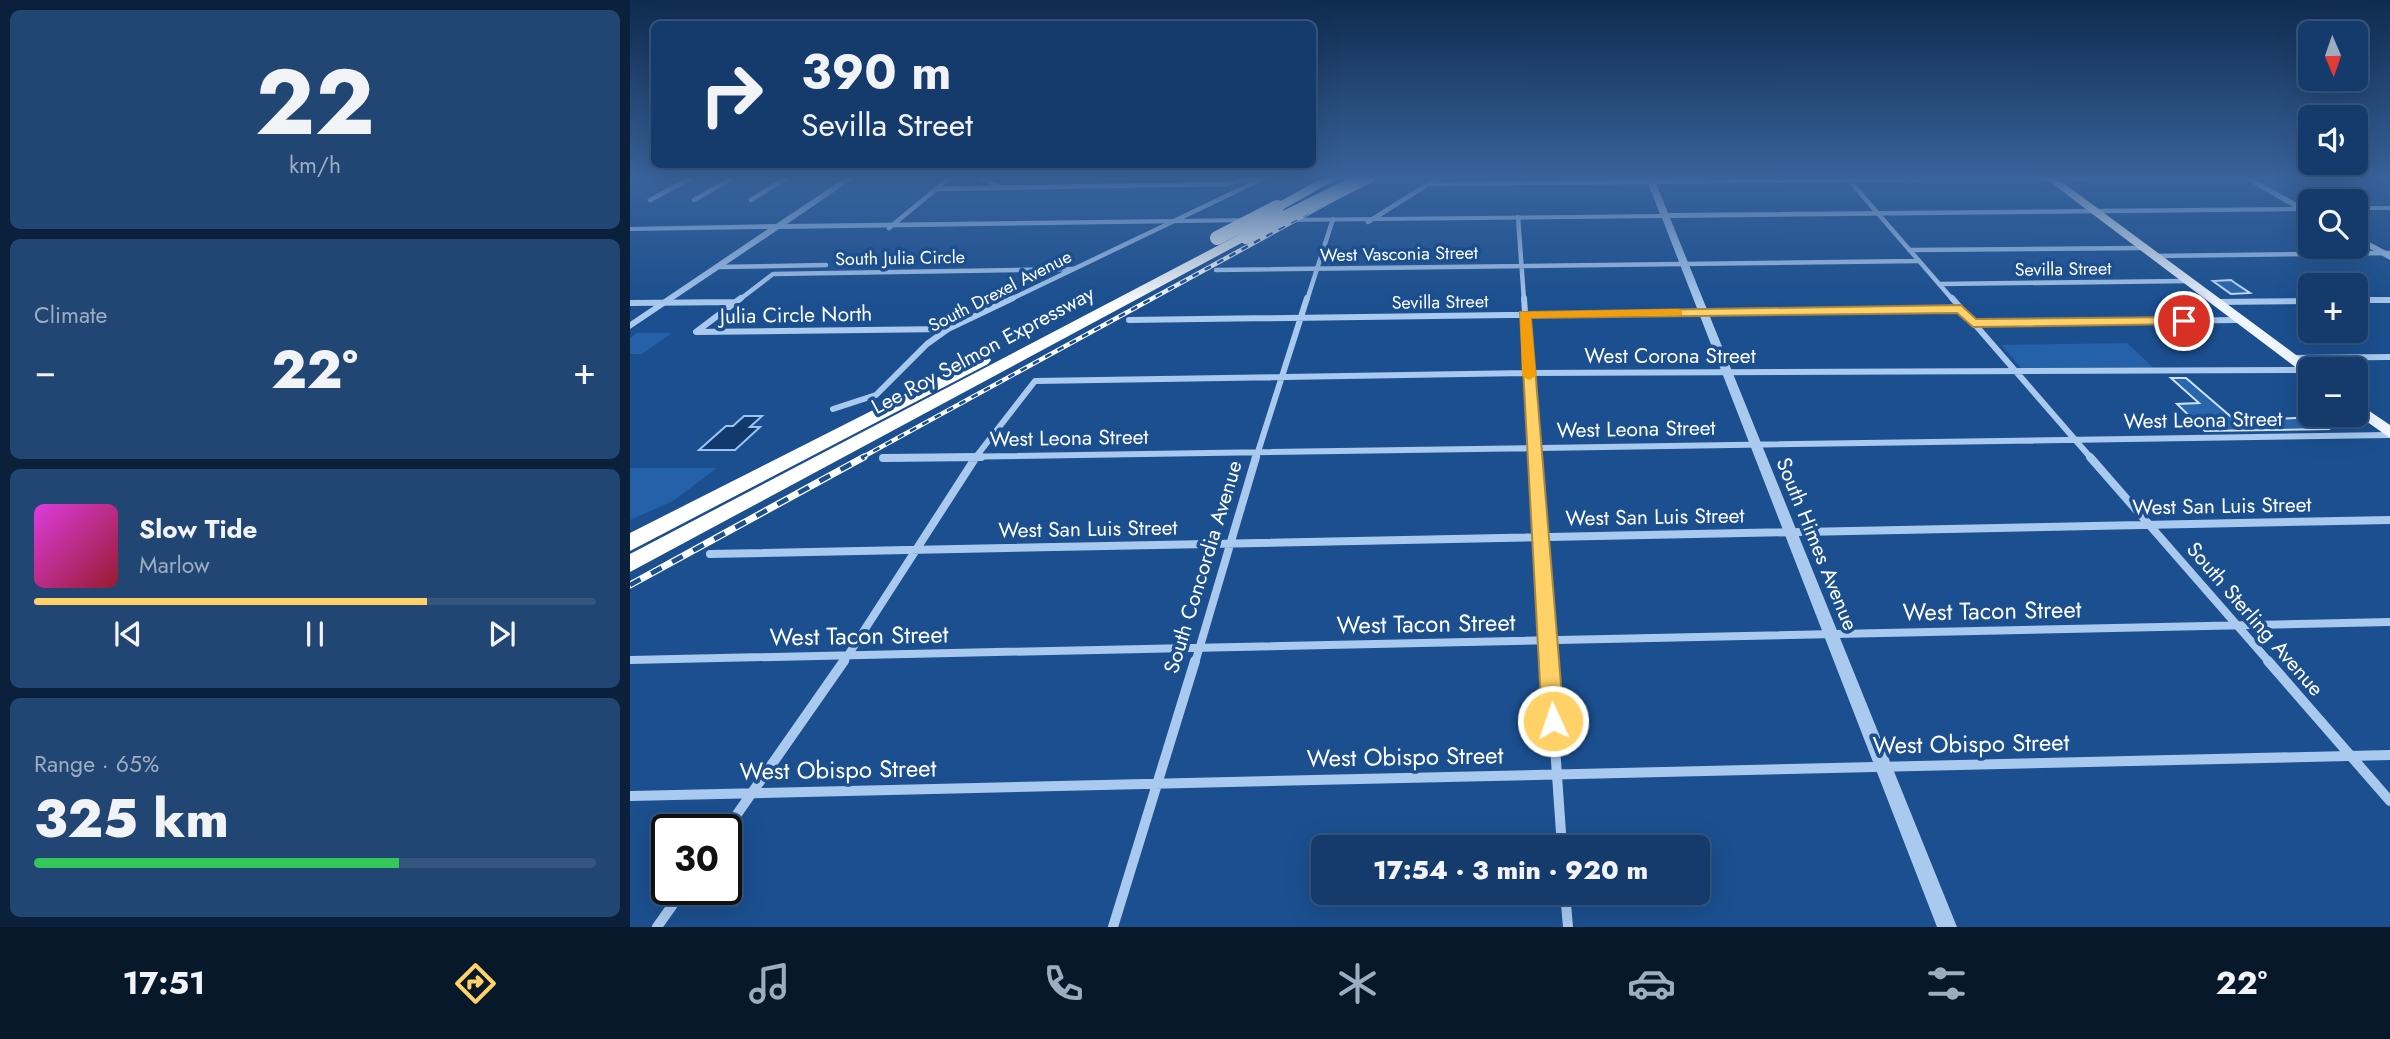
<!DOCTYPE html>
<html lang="en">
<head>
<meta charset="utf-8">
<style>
  body { margin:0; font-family:Jost,sans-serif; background:#214673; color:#f1f3f6; height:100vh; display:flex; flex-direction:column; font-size:26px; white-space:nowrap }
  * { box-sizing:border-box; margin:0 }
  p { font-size:23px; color:#9dadc1 }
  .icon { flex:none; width:38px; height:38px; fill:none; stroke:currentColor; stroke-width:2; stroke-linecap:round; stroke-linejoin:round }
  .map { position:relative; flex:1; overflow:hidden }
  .panel { display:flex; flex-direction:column; gap:10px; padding:10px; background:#0b203b; width:630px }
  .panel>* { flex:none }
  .top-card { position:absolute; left:21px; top:21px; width:665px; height:147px; border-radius:10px; box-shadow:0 7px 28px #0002,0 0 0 2px #33557e; background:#143b6b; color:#f1f3f6; overflow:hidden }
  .needle { width:46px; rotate:178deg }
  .tools { position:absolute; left:1668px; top:21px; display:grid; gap:14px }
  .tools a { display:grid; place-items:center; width:70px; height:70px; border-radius:10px; background:#143b6b; box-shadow:0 7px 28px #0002,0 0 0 2px #33557e; font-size:35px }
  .speed { position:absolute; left:21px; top:814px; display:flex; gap:14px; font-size:35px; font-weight:700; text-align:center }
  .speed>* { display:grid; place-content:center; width:91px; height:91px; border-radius:50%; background:#143b6b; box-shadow:0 7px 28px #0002,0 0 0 2px #33557e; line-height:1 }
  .speed .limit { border:4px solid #111; border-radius:10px; background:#fff; color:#111 }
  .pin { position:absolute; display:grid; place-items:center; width:60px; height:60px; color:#fff; margin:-30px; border:4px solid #fff; border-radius:50%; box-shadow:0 2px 7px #0007 }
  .me { position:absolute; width:77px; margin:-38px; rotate:357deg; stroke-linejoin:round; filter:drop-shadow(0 0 5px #0008) }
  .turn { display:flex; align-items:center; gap:24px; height:147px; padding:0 35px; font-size:32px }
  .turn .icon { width:91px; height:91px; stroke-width:2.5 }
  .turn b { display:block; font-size:49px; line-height:60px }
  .big { font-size:52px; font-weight:800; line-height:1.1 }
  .panel .widget { flex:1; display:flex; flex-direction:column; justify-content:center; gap:10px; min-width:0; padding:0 24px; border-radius:10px; background:#214673 }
  .panel .dial { align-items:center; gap:0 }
  .dial b { font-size:91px; line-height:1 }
  .song { display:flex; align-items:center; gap:21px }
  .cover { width:84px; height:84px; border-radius:10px; background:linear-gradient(135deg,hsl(300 70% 55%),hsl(350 70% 35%)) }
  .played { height:7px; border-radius:4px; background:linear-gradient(90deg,#ffd166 70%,#33557e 70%) }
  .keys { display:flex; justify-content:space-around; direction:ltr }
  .heat { display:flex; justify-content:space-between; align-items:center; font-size:38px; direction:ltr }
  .charge { height:10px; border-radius:5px; background:linear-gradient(90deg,#34c759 65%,#33557e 0) }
  .trip { position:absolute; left:681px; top:835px; width:399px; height:70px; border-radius:10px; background:#143b6b; box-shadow:0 7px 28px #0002,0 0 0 2px #33557e; font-weight:800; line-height:70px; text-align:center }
  .menu { display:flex; height:112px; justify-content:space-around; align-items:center; background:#08182b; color:#9dadc1 }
  .menu .icon { width:49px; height:49px }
  .menu .selected { color:#ffd166 }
  .menu b { font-size:32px; color:#f1f3f6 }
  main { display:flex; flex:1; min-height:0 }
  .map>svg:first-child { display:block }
  .green { fill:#2461a8 }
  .water { fill:#123a6d; stroke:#9cc4f0; stroke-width:2 }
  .building { fill:#2a66ad; stroke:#cfe3fa; stroke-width:2 }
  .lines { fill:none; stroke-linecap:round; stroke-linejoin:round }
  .minor-far3 { stroke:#a9c9ee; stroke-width:4.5 }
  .minor-far2 { stroke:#a9c9ee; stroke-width:6 }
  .minor-far1 { stroke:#a9c9ee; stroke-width:8 }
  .minor { stroke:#a9c9ee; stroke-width:10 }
  .tertiary { fill:#a9c9ee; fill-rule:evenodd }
  .primary { fill:#f0f6ff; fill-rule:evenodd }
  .motorway { fill:#fff; fill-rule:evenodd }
  .rail-far1-casing { stroke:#fff; stroke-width:4.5 }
  .rail-casing { stroke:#fff; stroke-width:7 }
  .rail-far1 { stroke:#1b4f8f; stroke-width:2.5; stroke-dasharray:7; stroke-linecap:butt }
  .rail { stroke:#1b4f8f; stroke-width:4.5; stroke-dasharray:12; stroke-linecap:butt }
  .motorway-bridge { stroke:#fff; stroke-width:14 }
  .route { fill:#ffd166; stroke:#a68842; stroke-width:2 }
  .slow { fill:#f59e0b }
  .labels { text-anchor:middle; stroke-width:7; stroke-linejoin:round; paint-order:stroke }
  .far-street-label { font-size:18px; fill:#fff; stroke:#1b4f8f }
  .street-label { font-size:21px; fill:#fff; stroke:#1b4f8f }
  .near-street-label { font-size:24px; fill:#fff; stroke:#1b4f8f }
</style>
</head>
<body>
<main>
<section class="panel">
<div class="widget dial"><b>22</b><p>km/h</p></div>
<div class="widget"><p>Climate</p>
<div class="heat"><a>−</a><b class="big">22°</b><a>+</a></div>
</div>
<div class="widget">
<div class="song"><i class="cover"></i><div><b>Slow Tide</b><p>Marlow</p></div></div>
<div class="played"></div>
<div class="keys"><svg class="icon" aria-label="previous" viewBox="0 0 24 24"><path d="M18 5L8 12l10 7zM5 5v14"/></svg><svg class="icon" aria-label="pause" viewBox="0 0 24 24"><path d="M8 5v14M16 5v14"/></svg><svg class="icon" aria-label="next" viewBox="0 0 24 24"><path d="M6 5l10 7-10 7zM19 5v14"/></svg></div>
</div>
<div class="widget"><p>Range · 65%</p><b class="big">325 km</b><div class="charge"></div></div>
</section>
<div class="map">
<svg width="1760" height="927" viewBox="0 0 1760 927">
  <rect width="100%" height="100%" fill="#1b4f8f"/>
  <!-- green -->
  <path class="green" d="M7 333H42L12 354H0V338Z
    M1497 343 1525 369 1393 370 1371 345Z
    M0 468H87L43 501 0 520Z"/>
  <!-- water -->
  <path class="water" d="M114 416H132L120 427H130L105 450H69L96 426H103Z"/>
  <!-- building -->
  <path class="building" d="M1601 280 1605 283 1620 293 1601 294 1583 281Z
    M1541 378H1556L1606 421 1683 417 1698 429 1575 431 1547 404 1569 403Z"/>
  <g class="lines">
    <!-- minor-far3 -->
    <path class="minor-far3" d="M346 176 367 185
      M1218 179 1323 300
      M798 184 1656 176
      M306 189 594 184 630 177
      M20 200 65 176
      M64 200 106 176
      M121 200 160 176
      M888 217 894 300
      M738 222 811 176
      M259 228 322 176
      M1279 250 1512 248
      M1524 256 1760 253
      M87 267 196 265
      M586 270 1288 261
      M1309 284 1557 281
      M109 300 143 274 443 269
      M379 300 638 176
      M677 300 703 219"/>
    <!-- minor-far2 -->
    <path class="minor-far2" d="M111 298 66 332 318 329
      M894 298 905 458
      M1322 298 1461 458
      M1726 300H1760
      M1585 302 1680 301
      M0 303 106 302
      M499 320 1331 309
      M1343 323 1609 320
      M1661 358 1760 357
      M203 409 246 395 297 344 318 329 383 298
      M253 458 1760 435
      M345 458 405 381 899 373 1676 370
      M626 458 677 298"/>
    <!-- minor-far1 -->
    <path class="minor-far1" d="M905 457 919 663
      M1460 457 1640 663
      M253 458 351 457
      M80 554 1760 520
      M0 660 1760 622
      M213 663 346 457
      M565 663 626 457"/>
    <!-- minor -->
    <path class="minor" d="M919 661 932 847
      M1638 661 1760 801
      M0 796 1760 755
      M96 830 214 661
      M935 892 938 927
      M27 927 54 889
      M483 927 565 661"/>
    <!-- tertiary -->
    <path class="tertiary" d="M218 176H227L157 224 622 218 626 220 622 222 149 229 0 329V322L138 229 0 231V227L146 224Z
      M1015 176H1023L1038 213 1663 207 1609 176H1619L1674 207H1680V211L1040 218 1327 927H1307L1032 218 651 222 647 220 651 218 1030 214Z
      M1726 206H1760V210H1726Z
      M1726 235 1760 253V260L1726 241Z"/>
    <!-- primary -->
    <path class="primary" d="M1412 176H1424L1685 369H1680V378Z
      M1726 402 1760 425V438L1726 414Z"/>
    <!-- motorway -->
    <path class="motorway" d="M696 176H712L652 210 640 207Z
      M612 233 617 234V240L0 572V554Z
      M352 355 358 356 361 360 358 364 0 551V533Z"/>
    <!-- rail-far1 casing -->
    <g class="rail-far1-casing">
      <path id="rail-far1" d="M231 458 746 176"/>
    </g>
    <!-- rail casing -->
    <g class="rail-casing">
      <path id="rail" d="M0 585 234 457"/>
    </g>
    <!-- rail-far1 -->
    <use href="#rail-far1" class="rail-far1"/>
    <!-- rail -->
    <use href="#rail" class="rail"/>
    <!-- motorway-bridge -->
    <path class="motorway-bridge" d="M616 237 739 176
      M587 238 647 207"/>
  </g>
  <!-- sky -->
  <linearGradient id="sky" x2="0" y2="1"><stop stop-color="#0f2b4f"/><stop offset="0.58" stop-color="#39639b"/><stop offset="1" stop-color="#39639b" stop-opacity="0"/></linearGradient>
  <rect width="1760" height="306" fill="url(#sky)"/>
  <!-- route -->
  <path class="route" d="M1331 305 1346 319 1554 317 1561 321 1554 324 1343 327 1327 313 901 318 934 721 931 727 923 730 915 727 912 721 890 312Z"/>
  <!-- slow -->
  <path class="slow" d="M1047 309 1052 310V315L901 318 906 376 899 380 892 376 890 312Z"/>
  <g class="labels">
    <!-- far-street labels -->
    <g class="far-street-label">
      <text transform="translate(769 254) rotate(-1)" y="6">West Vasconia Street</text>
      <text transform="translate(270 258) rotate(-1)" y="6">South Julia Circle</text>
      <text transform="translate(1433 269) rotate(-1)" y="6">Sevilla Street</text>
      <text transform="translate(370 291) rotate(-27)" y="6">South Drexel Avenue</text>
      <text transform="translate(810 302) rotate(-1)" y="6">Sevilla Street</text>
    </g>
    <!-- street labels -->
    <g class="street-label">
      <text transform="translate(166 315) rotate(-1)" y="7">Julia Circle North</text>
      <text transform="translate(353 350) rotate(-28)" y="7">Lee Roy Selmon Expressway</text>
      <text x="1040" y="363">West Corona Street</text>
      <text transform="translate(1573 420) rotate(-1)" y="7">West Leona Street</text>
      <text transform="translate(1006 429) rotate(-1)" y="7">West Leona Street</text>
      <text transform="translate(439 438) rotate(-1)" y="7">West Leona Street</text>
      <text transform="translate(1592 506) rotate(-1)" y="7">West San Luis Street</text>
      <text transform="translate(1025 517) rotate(-1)" y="7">West San Luis Street</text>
      <text transform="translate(458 529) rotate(-1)" y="7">West San Luis Street</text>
      <text transform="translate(1187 544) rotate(68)" y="7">South Himes Avenue</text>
      <text transform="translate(573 567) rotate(-73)" y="7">South Concordia Avenue</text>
      <text transform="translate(1625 619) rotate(49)" y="7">South Sterling Avenue</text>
    </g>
    <!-- near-street labels -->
    <g class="near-street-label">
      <text transform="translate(1362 611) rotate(-1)" y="8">West Tacon Street</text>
      <text transform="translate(796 624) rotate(-1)" y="8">West Tacon Street</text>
      <text transform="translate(229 636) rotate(-1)" y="8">West Tacon Street</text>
      <text transform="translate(1341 744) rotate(-1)" y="8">West Obispo Street</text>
      <text transform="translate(775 757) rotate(-1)" y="8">West Obispo Street</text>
      <text transform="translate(208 770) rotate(-1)" y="8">West Obispo Street</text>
    </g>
  </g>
</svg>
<div class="tools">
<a><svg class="needle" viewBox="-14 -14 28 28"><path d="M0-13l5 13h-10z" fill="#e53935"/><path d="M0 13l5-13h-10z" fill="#9dadc1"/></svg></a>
<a><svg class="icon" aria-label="sound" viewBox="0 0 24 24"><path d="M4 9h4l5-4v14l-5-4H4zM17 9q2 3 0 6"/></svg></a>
<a><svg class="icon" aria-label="search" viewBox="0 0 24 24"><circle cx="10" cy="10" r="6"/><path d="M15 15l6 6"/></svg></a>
<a>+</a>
<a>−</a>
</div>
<div class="speed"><div class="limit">30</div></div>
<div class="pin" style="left:1554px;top:321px;background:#d93025"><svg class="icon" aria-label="arrive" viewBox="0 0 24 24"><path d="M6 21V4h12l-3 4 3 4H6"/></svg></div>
<svg class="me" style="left:923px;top:721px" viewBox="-20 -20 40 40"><circle r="17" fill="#ffd166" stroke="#fff" stroke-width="3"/><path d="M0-11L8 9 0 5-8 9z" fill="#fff"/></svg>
<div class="trip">17:54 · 3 min · 920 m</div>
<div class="top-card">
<div class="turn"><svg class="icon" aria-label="right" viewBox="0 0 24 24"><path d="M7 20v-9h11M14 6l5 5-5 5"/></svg><div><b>390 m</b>Sevilla Street</div></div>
</div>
</div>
</main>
<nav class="menu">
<b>17:51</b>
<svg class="icon selected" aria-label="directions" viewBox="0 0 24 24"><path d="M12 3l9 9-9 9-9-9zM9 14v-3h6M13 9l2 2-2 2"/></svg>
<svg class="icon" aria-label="music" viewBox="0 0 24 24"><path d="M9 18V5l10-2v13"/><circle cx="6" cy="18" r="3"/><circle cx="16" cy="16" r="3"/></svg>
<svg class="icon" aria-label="phone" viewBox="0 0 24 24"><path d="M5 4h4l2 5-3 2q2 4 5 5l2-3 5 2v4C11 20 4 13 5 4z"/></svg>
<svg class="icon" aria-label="climate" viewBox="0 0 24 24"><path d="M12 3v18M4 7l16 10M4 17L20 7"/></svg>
<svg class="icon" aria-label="car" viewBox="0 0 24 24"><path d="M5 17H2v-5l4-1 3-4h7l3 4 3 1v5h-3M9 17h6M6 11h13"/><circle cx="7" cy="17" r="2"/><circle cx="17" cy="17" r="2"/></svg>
<svg class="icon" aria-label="filters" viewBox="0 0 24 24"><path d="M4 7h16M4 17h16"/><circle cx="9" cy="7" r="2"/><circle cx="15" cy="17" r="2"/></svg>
<b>22°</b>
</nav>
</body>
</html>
